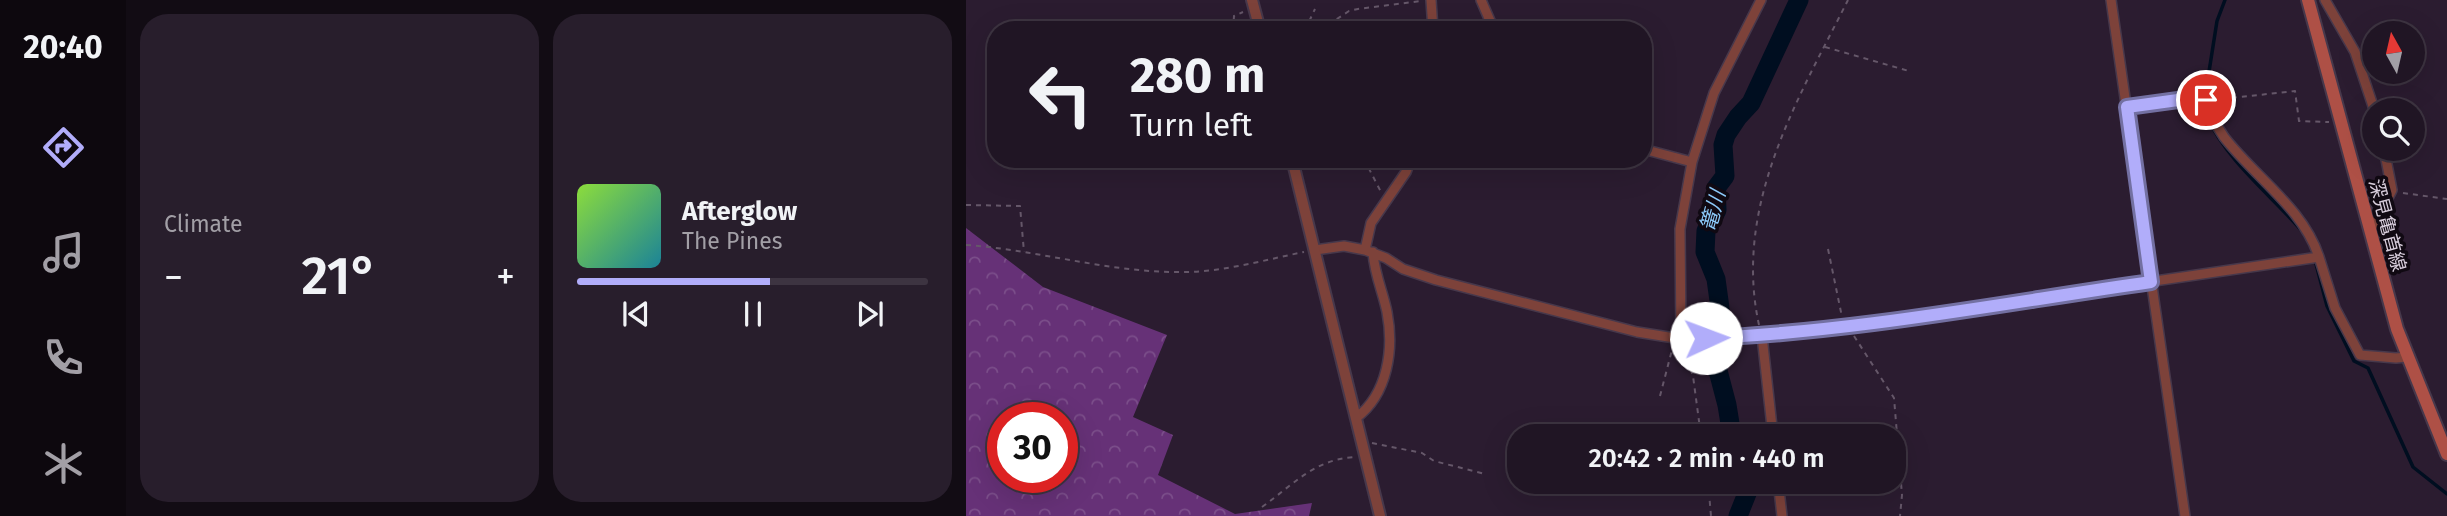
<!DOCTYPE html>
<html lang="en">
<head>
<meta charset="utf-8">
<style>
  body { margin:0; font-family:"Fira Sans","Noto Sans JP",sans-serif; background:#281e2c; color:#f1f3f6; height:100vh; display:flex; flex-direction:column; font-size:26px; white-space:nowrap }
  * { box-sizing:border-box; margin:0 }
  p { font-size:23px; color:#a29fa6 }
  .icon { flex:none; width:38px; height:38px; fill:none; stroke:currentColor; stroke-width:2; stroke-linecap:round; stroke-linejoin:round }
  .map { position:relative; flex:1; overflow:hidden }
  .side { display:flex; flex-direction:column; gap:14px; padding:14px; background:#120c14; width:840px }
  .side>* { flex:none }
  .banner { position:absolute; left:21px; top:21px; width:665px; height:147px; border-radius:28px; box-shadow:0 7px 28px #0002,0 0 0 2px #3d3441; background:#201524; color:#f1f3f6; overflow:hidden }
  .needle { width:46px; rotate:352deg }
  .fabs { position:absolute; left:1396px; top:21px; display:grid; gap:14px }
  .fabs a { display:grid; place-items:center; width:63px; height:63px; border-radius:50%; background:#201524; box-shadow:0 7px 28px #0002,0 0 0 2px #3d3441; font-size:35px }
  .speed { position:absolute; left:21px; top:402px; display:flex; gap:14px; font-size:35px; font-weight:700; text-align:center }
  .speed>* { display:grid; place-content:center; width:91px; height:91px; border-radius:50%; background:#201524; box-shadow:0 7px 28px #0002,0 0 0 2px #3d3441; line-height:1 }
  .speed .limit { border:10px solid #d22; background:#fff; color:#111 }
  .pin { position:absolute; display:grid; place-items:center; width:60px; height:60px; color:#fff; margin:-30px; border:4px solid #fff; border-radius:50%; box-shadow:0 2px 7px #0007 }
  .me { position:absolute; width:77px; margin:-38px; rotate:88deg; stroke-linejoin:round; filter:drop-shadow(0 0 5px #0008) }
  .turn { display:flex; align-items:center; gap:24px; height:147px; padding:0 28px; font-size:32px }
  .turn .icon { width:91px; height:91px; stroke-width:2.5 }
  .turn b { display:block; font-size:49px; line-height:60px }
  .big { font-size:52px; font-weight:600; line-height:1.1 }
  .side .card { flex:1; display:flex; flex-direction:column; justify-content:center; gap:10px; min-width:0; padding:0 24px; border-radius:28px; background:#281e2c }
  .song { display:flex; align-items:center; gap:21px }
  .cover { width:84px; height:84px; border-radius:10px; background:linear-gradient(135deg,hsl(90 70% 55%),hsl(190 70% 35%)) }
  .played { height:7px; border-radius:4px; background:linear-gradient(90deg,#b1adfa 55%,#3d3441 55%) }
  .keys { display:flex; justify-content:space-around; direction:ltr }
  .heat { display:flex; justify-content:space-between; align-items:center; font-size:38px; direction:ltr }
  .side .tiles { flex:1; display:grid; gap:14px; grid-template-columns:repeat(2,1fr) }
  .trip { position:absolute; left:541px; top:424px; width:399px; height:70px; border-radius:28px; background:#201524; box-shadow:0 7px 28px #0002,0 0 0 2px #3d3441; font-weight:600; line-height:70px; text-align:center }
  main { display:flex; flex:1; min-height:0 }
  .tabs { display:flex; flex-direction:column; width:126px; justify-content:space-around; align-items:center; background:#0d080e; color:#a29fa6 }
  .tabs .icon { width:49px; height:49px }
  .tabs .on { color:#b1adfa }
  .tabs b { font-size:32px; color:#f1f3f6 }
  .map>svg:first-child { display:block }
  .forest { fill:url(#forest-crowns); fill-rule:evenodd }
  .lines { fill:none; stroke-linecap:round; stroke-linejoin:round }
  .stream { stroke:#000e20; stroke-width:3.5 }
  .river { stroke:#000e20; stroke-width:19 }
  .minor-casing { stroke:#47384b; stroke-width:12 }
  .tertiary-casing { stroke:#47384b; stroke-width:14 }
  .secondary-casing { stroke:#47384b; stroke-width:16 }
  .path { stroke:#655769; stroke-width:2; stroke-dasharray:5 5; stroke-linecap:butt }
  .minor { stroke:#7d423a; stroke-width:9 }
  .tertiary { stroke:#7d423a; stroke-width:10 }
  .secondary { stroke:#ae5046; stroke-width:12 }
  .route-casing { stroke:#7370a2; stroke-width:18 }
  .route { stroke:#b1adfa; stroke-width:12 }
  .labels { text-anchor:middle; stroke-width:7; stroke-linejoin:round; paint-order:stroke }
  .street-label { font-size:19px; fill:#d7cddb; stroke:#100912 }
  .water-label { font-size:21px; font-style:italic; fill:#8cc9f9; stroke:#100912 }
</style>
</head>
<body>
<main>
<nav class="tabs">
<b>20:40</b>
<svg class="icon on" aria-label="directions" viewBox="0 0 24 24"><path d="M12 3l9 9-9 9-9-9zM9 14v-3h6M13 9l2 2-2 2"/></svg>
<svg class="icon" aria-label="music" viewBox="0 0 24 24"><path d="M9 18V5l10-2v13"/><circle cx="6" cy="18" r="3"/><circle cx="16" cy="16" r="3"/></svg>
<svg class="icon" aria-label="phone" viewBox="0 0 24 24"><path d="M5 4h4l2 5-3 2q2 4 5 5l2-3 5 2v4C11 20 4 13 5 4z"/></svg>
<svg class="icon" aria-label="climate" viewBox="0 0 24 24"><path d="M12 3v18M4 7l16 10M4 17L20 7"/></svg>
</nav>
<section class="side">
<div class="tiles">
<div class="card"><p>Climate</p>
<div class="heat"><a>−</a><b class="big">21°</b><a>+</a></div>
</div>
<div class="card">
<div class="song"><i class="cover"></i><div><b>Afterglow</b><p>The Pines</p></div></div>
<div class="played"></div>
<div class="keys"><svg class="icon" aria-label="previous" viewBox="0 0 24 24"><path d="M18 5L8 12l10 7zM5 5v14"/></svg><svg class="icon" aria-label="pause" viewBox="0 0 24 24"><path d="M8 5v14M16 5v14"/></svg><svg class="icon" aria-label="next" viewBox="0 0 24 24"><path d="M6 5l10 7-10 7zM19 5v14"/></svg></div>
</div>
</div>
</section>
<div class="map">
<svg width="1481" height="516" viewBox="0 0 1481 516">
  <defs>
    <pattern id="forest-crowns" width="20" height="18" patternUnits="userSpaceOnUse" patternTransform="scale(1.75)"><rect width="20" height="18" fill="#663177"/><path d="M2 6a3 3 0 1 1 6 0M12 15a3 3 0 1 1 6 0" fill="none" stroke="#7b4e8a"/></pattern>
  </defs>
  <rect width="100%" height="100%" fill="#2b1c30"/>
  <!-- forest -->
  <path class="forest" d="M0 228 77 287 201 335 167 417 207 435 192 475 269 514 346 503 343 516H0ZM37 418H96V478H37Z"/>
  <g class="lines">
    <!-- stream -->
    <path class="stream" d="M1259 0 1251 21 1239 97 1231 102 1234 117H1241C1262 162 1304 194 1336 231
      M1349 260 1361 306 1388 361 1402 368 1447 467 1481 494"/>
    <!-- river -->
    <path class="river" d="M766 436 761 405 745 344 754 308 750 279 739 252 740 231 751 210 750 188 759 176 757 145 760 135 772 117 785 103 833 0
      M772 516 782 491 777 481"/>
    <!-- minor casing -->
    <g class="minor-casing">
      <path id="minor" d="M465 0 467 30
        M515 0 528 30
        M1145 0 1219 516
        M1359 0 1389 52 1409 112
        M1161 107 1234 97 1245 102 1251 126 1258 137C1289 177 1337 208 1353 257
        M677 149 726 162
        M1403 228 1409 224 1426 190 1418 149
        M349 250 378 246 399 250 420 258 437 269 470 280 671 332 715 339 796 336 882 326 1353 257 1369 308 1394 355 1430 358 1440 357
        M399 250 405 223 440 172 445 159
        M796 336 807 436
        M715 339 714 229 726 162 748 93 795 0
        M390 418C422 394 428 349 421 312 417 292 408 273 407 252
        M812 481 816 516"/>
    </g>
    <!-- tertiary casing -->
    <g class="tertiary-casing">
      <path id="tertiary" d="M286 0 294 30
        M326 159 414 516"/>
    </g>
    <!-- secondary casing -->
    <g class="secondary-casing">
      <path id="secondary" d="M1342 0 1431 329 1481 454"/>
    </g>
    <!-- path -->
    <path class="path" d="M267 30 268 16 277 12
      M339 30 349 9
      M354 30 383 11 392 9 455 1
      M859 47 943 71
      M1256 99 1329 91 1333 121 1363 122
      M398 159 415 192
      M1437 193 1481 199
      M0 205 54 206 58 252
      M0 245C73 250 143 273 217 272 257 272 298 260 338 252
      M862 249 876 317
      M793 325C767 206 831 101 882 0
      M888 336 928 398 936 495 934 516
      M718 350 727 376 735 436
      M694 396 707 346
      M406 443 456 453 468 461 519 474
      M742 481 745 516
      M296 507C327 485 347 460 388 457"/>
    <!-- minor -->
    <use href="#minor" class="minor"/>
    <!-- tertiary -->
    <use href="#tertiary" class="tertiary"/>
    <!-- secondary -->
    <use href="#secondary" class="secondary"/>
  </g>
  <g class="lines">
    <!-- route casing -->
    <g class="route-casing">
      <path id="route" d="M740 338C888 332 1038 303 1185 282L1161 107 1234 97 1240 100"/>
    </g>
    <!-- route -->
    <use href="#route" class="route"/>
  </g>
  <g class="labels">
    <!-- street labels -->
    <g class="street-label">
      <text transform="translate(1422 225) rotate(75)" y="7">深見亀首線</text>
    </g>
    <!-- water labels -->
    <g class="water-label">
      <text transform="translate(747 211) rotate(-75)" y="7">篭川</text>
    </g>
  </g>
</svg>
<div class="fabs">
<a><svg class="needle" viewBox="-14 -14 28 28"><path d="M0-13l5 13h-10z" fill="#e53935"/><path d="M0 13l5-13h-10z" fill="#a29fa6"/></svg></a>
<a><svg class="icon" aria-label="search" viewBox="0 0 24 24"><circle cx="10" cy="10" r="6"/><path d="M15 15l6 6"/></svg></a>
</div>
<div class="speed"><div class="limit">30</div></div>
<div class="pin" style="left:1240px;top:100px;background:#d93025"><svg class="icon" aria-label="arrive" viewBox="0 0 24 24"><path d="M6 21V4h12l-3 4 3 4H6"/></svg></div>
<svg class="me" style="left:740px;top:338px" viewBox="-20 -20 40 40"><circle r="19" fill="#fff"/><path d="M0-13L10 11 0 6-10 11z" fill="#b1adfa"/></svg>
<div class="trip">20:42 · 2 min · 440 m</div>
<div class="banner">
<div class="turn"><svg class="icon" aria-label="left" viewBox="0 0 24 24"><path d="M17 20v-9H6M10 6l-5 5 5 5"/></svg><div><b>280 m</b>Turn left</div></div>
</div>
</div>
</main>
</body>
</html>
